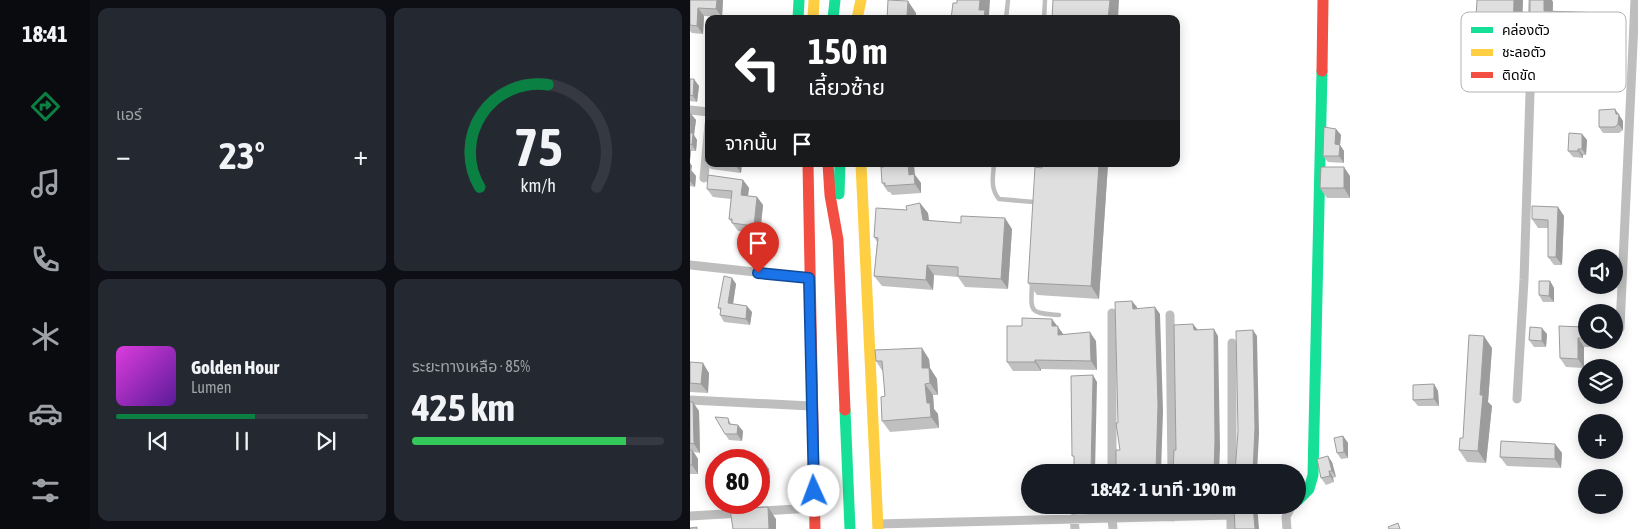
<!DOCTYPE html>
<html lang="th">
<head>
<meta charset="utf-8">
<style>
  body { margin:0; font-family:"Asap Condensed","Noto Sans Thai",sans-serif; background:#242831; color:#f1f3f6; height:100vh; display:flex; flex-direction:column; font-size:19px; white-space:nowrap }
  * { box-sizing:border-box; margin:0 }
  p { font-size:16px; color:#9ea1a6 }
  .icon { flex:none; width:28px; height:28px; fill:none; stroke:currentColor; stroke-width:2; stroke-linecap:round; stroke-linejoin:round }
  .map { position:relative; flex:1; overflow:hidden }
  .drawer { display:flex; flex-direction:column; gap:8px; padding:8px; background:#0d0f14; width:600px }
  .drawer>* { flex:none }
  .hud { position:absolute; left:15px; top:15px; width:475px; height:152px; border-radius:10px; box-shadow:0 2px 12px #0003; background:#202124; color:#fff; overflow:hidden }
  .buttons { position:absolute; left:888px; top:249px; display:grid; gap:10px }
  .buttons a { display:grid; place-items:center; width:45px; height:45px; border-radius:50%; background:#171b24; box-shadow:0 2px 12px #0003; font-size:25px }
  .speed { position:absolute; left:15px; top:449px; display:flex; gap:10px; font-size:25px; font-weight:700; text-align:center }
  .speed>* { display:grid; place-content:center; width:65px; height:65px; border-radius:50%; background:#171b24; box-shadow:0 2px 12px #0003; line-height:1 }
  .speed .limit { border:8px solid #d22; background:#fff; color:#111 }
  .pin { position:absolute; display:grid; place-items:center; width:42px; height:42px; color:#fff; margin:-51px -21px; border-radius:50% 50% 50% 0; rotate:-45deg; box-shadow:0 0 5px #0007 }
  .pin .icon { rotate:45deg }
  .me { position:absolute; width:55px; margin:-28px; rotate:358deg; stroke-linejoin:round; filter:drop-shadow(0 0 4px #0008) }
  .turn { display:flex; align-items:center; gap:18px; height:105px; padding:0 20px; font-size:22px }
  .turn .icon { width:65px; height:65px; stroke-width:2.5 }
  .turn b { display:block; font-size:35px; line-height:42px }
  .then { display:flex; align-items:center; height:48px; padding:0 20px; background:#0003; gap:10px; font-size:19px }
  .big { font-size:38px; font-weight:700; line-height:1.1 }
  .drawer .card { flex:1; display:flex; flex-direction:column; justify-content:center; gap:8px; min-width:0; padding:0 18px; border-radius:10px; background:#242831 }
  .drawer .dial { align-items:center; gap:0 }
  .dial svg { height:130px; overflow:visible; fill:none; stroke:#363941; stroke-width:7; stroke-linecap:round; text-anchor:middle }
  .dial text { fill:#f1f3f6; stroke:none }
  .song { display:flex; align-items:center; gap:15px }
  .cover { width:60px; height:60px; border-radius:8px; background:linear-gradient(135deg,hsl(300 70% 55%),hsl(270 70% 35%)) }
  .played { height:5px; border-radius:2px; background:linear-gradient(90deg,#0b8043 55%,#363941 55%) }
  .keys { display:flex; justify-content:space-around; direction:ltr }
  .heat { display:flex; justify-content:space-between; align-items:center; font-size:28px; direction:ltr }
  .charge { height:8px; border-radius:4px; background:linear-gradient(90deg,#34c759 85%,#363941 0) }
  .drawer .tiles { flex:1; display:grid; gap:8px; grid-template-columns:repeat(2,1fr) }
  .trip { position:absolute; left:331px; top:464px; width:285px; height:50px; border-radius:25px; background:#171b24; box-shadow:0 2px 12px #0003; font-weight:700; line-height:50px; text-align:center }
  main { display:flex; flex:1; min-height:0 }
  .tab-bar { display:flex; flex-direction:column; width:90px; justify-content:space-around; align-items:center; background:#090b0e; color:#9ea1a6 }
  .tab-bar .icon { width:35px; height:35px }
  .tab-bar .selected { color:#0b8043 }
  .tab-bar b { font-size:22px; color:#f1f3f6 }
  .map>svg:first-child { display:block }
  .lines { fill:none; stroke-linecap:round; stroke-linejoin:round }
  .lane { stroke:#bebebe; stroke-width:4.5 }
  .street { stroke:#bebebe; stroke-width:9 }
  .fast { stroke:#16e098; stroke-width:11 }
  .slow { stroke:#ffcf43; stroke-width:11 }
  .jam { stroke:#f24e42; stroke-width:11 }
  .wall { fill:#c0c0c0 }
  .shaded-wall { fill:#9c9c9c }
  .building { fill:#dfdfdf; stroke:#9c9c9c }
  .route-casing { stroke:#114b97; stroke-width:12 }
  .route { stroke:#1a73e8; stroke-width:9 }
  .key { fill:#fff; stroke:#b2b2b2; stroke-width:1 }
  .key-label { font-size:14px; fill:#000 }
</style>
</head>
<body>
<main>
<nav class="tab-bar">
<b>18:41</b>
<svg class="icon selected" aria-label="directions" viewBox="0 0 24 24"><path d="M12 3l9 9-9 9-9-9zM9 14v-3h6M13 9l2 2-2 2"/></svg>
<svg class="icon" aria-label="music" viewBox="0 0 24 24"><path d="M9 18V5l10-2v13"/><circle cx="6" cy="18" r="3"/><circle cx="16" cy="16" r="3"/></svg>
<svg class="icon" aria-label="phone" viewBox="0 0 24 24"><path d="M5 4h4l2 5-3 2q2 4 5 5l2-3 5 2v4C11 20 4 13 5 4z"/></svg>
<svg class="icon" aria-label="climate" viewBox="0 0 24 24"><path d="M12 3v18M4 7l16 10M4 17L20 7"/></svg>
<svg class="icon" aria-label="car" viewBox="0 0 24 24"><path d="M5 17H2v-5l4-1 3-4h7l3 4 3 1v5h-3M9 17h6M6 11h13"/><circle cx="7" cy="17" r="2"/><circle cx="17" cy="17" r="2"/></svg>
<svg class="icon" aria-label="filters" viewBox="0 0 24 24"><path d="M4 7h16M4 17h16"/><circle cx="9" cy="7" r="2"/><circle cx="15" cy="17" r="2"/></svg>
</nav>
<section class="drawer">
<div class="tiles">
<div class="card"><p>แอร์</p>
<div class="heat"><a>−</a><b class="big">23°</b><a>+</a></div>
</div>
<div class="card dial"><svg viewBox="0 0 100 80">
<path d="M14 69A42 42 0 1 1 86 69"/>
<path d="M14 69A42 42 0 0 1 56 6" stroke="#0b8043"/>
<text x="50" y="56" font-size="32" font-weight="700">75</text>
<text x="50" y="72" font-size="11">km/h</text>
</svg></div>
<div class="card">
<div class="song"><i class="cover"></i><div><b>Golden Hour</b><p>Lumen</p></div></div>
<div class="played"></div>
<div class="keys"><svg class="icon" aria-label="previous" viewBox="0 0 24 24"><path d="M18 5L8 12l10 7zM5 5v14"/></svg><svg class="icon" aria-label="pause" viewBox="0 0 24 24"><path d="M8 5v14M16 5v14"/></svg><svg class="icon" aria-label="next" viewBox="0 0 24 24"><path d="M6 5l10 7-10 7zM19 5v14"/></svg></div>
</div>
<div class="card"><p>ระยะทางเหลือ · 85%</p><b class="big">425 km</b><div class="charge"></div></div>
</div>
</section>
<div class="map">
<svg width="948" height="529" viewBox="0 0 948 529">
  <rect width="100%" height="100%" fill="#fff"/>
  <g class="lines">
    <!-- lane -->
    <path class="lane" d="M316 19 318 0
      M354 19 355 0
      M304 164C303 177 300 188 309 199L344 202
      M342 283C341 312 338 313 369 315"/>
    <!-- street -->
    <path class="street" d="M0 110 19 112
      M14 178 19 124
      M0 265 119 278
      M480 315 482 472
      M930 328 945 0
      M542 343V472
      M827 399 834 280 843 0
      M0 400 121 406
      M422 472V313
      M483 505V517
      M541 505V529
      M70 511 124 508
      M0 516 52 513
      M384 518 385 529
      M187 524 422 518V505
      M423 529 422 518 541 515
      M597 529 596 517 602 505"/>
    <!-- fast -->
    <path class="fast" d="M108 19 109 0
      M143 19 145 0
      M149 194 150 164
      M155 410 160 529
      M608 500 619 489 623 475 632 71"/>
    <!-- slow -->
    <path class="slow" d="M123 19 124 0
      M167 19 171 0
      M171 164 188 529"/>
    <!-- jam -->
    <path class="jam" d="M632 71 633 0
      M118 164 125 529
      M138 164 140 195 148 240 155 410"/>
  </g>
  <!-- wall -->
  <path class="wall" d="M0 0H33L32 17 14 16 13 34 2 33 0 31Z
    M833 0 831 48 794 46 785 34Z
    M863 2V11L914 13 923 25 921 69 901 68V79H886L878 67 856 66 848 54 849 27 840 15Z
    M0 79 9 86 7 102 0 101Z
    M925 109 933 121V130L929 133H913L909 127Z
    M0 113 6 120 4 135 7 140 6 151H1L0 160Z
    M646 129 651 135 650 145 654 151V163L638 162 633 156Z
    M892 134 897 140 896 155H893V158L883 157 878 151Z
    M19 146V164H52L51 173 21 169 15 161Z
    M0 163 2 166 1 170 6 176 5 187 0 186Z
    M352 164H418L409 299 347 295 338 283Z
    M225 175 231 183V193L202 195 200 192H198L192 183Z
    M660 176V198H637L630 188Z
    M53 180 59 188 58 196 67 197 73 205 70 234 48 231 39 219 41 199 23 197 17 189Z
    M868 207 874 216 872 265H864L858 257V228H848L842 219Z
    M217 210 238 213 239 221 322 229 318 289 275 287 268 277 244 275 243 290 192 286 184 276 187 242 184 237Z
    M42 278 46 284 43 304 62 312 60 325 34 322 30 315V310L28 308Z
    M860 281 864 288V302H853L849 295Z
    M367 326 373 334 406 341 407 370 351 369V371H323L317 362Z
    M893 327 896 340H900V347H894V368L876 367 870 358Z
    M857 334 856 347H844L839 340Z
    M802 348 798 402 802 406 796 463 777 462 769 450Z
    M239 359 240 368 247 379 248 395H243L244 409 248 414 249 428 200 432 192 421 195 396 193 372 186 361Z
    M0 362 19 373 18 393 0 392Z
    M744 384 748 391 749 406H728L723 400Z
    M0 402 9 411 10 453 4 452 8 459V474H0Z
    M38 418 41 424 53 431 52 441 39 440 35 434Z
    M653 436 658 443V458L651 459 647 453Z
    M865 444 872 453 871 468 817 466 810 457Z
    M69 460 79 469 80 479 71 480 72 491H69Z
    M642 462 646 477 643 478 644 482 636 485 631 478Z
    M392 505H404V512H396Z
    M426 505H470V509L430 510Z
    M488 505H527V507H489Z"/>
  <!-- shaded-wall -->
  <path class="shaded-wall" d="M27 0H33L32 17 26 9Z
    M290 0H300L299 15 301 19H294L289 10Z
    M420 0H429L428 19H418Z
    M824 0H833L831 48 823 35Z
    M854 0H862L863 2 862 23 854 11Z
    M218 1 226 13V19H220L217 15Z
    M8 8 14 16 13 34 7 26Z
    M914 13 923 25 921 69 913 57Z
    M893 56 901 68V79L892 67Z
    M4 79 9 86 7 102 3 96Z
    M925 109 933 121V130L928 124Z
    M1 114 6 120 4 135 7 140 6 151 2 145 0 134Z
    M646 129 651 135 650 145 654 151V163L649 156 645 144Z
    M892 134 897 140 896 155 892 149Z
    M0 149 1 151 0 160Z
    M888 149 893 155V158L888 151Z
    M0 163 2 166 0 176Z
    M45 164H52L51 173 45 165Z
    M218 164H224L225 175 231 183V193L219 175Z
    M409 164H418L409 299 401 286Z
    M654 167 660 176V198L654 188Z
    M1 170 6 176 5 187 0 181Z
    M53 180 59 188 57 203 51 195Z
    M67 197 73 205 70 234 64 226Z
    M230 203 238 213 240 231 233 220Z
    M868 207 874 216 872 265 866 257Z
    M315 218 322 229 318 289 311 279Z
    M237 265 244 275 243 290 236 280Z
    M42 278 46 284 42 310 38 303Z
    M860 281 864 288V302L859 296Z
    M442 301 447 307V315L443 309Z
    M57 306 62 312 60 325 56 319Z
    M465 307 470 314 473 411 471 472H466Z
    M362 319 374 335V343L362 326Z
    M503 324 508 330H504Z
    M893 327 896 331V340H900V347L893 338Z
    M852 328 857 334 856 347 852 341Z
    M524 329 528 336 530 448 529 472H524Z
    M563 330 567 336 569 434 567 472H563Z
    M400 332 406 341 407 370 401 361Z
    M794 336 802 348 798 402 802 406 796 463 788 451 790 395Z
    M888 338 894 347V368L888 359Z
    M232 348 239 359 240 368 247 379 248 395 240 383 232 368Z
    M345 360 351 369V371L345 362Z
    M13 363 19 373 18 393 11 384Z
    M403 375 407 382 405 472H401Z
    M235 384 243 395 244 409 248 414 249 428 241 417 237 403Z
    M744 384 748 391 749 406 744 399Z
    M3 402 9 411 10 453 4 444Z
    M48 425 53 431 52 441 47 434Z
    M653 436 658 443V458L654 452Z
    M865 444 872 453 871 468 865 459Z
    M2 450 8 459V474L2 465Z
    M638 456 642 462 646 477 642 471Z
    M72 459 79 469 80 479 73 470Z
    M639 471 643 478 644 482 640 476Z
    M69 477 71 480 72 491 69 486Z
    M400 505H404V512L400 506Z
    M563 505H567L569 529H565Z
    M78 507 86 519V529H79Z"/>
  <!-- building -->
  <path class="building" d="M0 0H27L26 9 8 8 7 26 0 25Z
    M198 0 218 1 217 15 224 16V19H197Z
    M267 0H290L289 10H295L294 19H261L263 3H267Z
    M363 0H420L418 19H362Z
    M787 0H824L823 35 785 34Z
    M840 0H854V11L914 13 913 57 893 56 892 67 878 66V56L848 54 849 16 840 15Z
    M0 79H4L3 96 0 95Z
    M925 109 926 114H929L928 124 925 127H909V110Z
    M0 113 1 114 0 126Z
    M634 127 646 129 645 144 650 145 649 156H633Z
    M0 133H3L2 145 0 144Z
    M879 133 892 134V149H888V151H878Z
    M17 145 19 146V161H15Z
    M194 164H218L219 175 224 174 225 184 195 186V183H192L191 167H194Z
    M352 164H409L401 286 338 283 345 167 352 168Z
    M631 167H654V188H630Z
    M0 170H1L0 181Z
    M18 175 53 180 51 195 67 197 64 226 42 223V219H39L42 191 17 189Z
    M230 203 233 220 271 223V216L315 218 311 279 268 276V267L237 265 236 280 184 276 188 238 184 237 186 208 217 210 216 206Z
    M842 206 868 207 866 257H858V220L842 219Z
    M34 276 42 278 38 303 57 306 56 319 30 315 31 308H28Z
    M849 281H860L859 296 849 295Z
    M442 301 443 309 465 307 468 405 466 472H426V450H430L426 423H428L425 302Z
    M332 318 362 319V326H368V335L400 332 401 361 345 360V362H317V326H332Z
    M503 324 504 330 524 329 525 441 524 472H483L484 450H486L484 325Z
    M869 326 893 327V338H888V359L870 358Z
    M840 327 852 328V341L839 340Z
    M563 330 565 427 563 472H545L548 431 546 331Z
    M779 335 794 336 790 395H793L788 451 769 450 770 438H773Z
    M232 348V368H239L240 383 235 384 237 403H240L241 417 192 421 191 397 195 396 192 361H186L185 350Z
    M0 362 13 363 11 384 0 383Z
    M403 375 401 472H384V456H382L381 376Z
    M744 384V399L723 400V385Z
    M0 402H3L4 444 0 443Z
    M25 417 38 418 39 424 48 425 47 434H35Z
    M653 436 654 452 647 453 644 438Z
    M811 441 865 444V459L810 457Z
    M0 450H2V465H0Z
    M638 456 642 471H639L640 476 631 478 627 459Z
    M72 459 73 470H69L68 460Z
    M392 505H400V506H392Z
    M544 505H563L565 529H545Z
    M78 507 79 529H43L40 509Z
    M708 523 710 529H699L698 527Z
    M7 527V529H0V528Z"/>
  <g class="lines">
    <!-- route casing -->
    <g class="route-casing">
      <path id="route" d="M68 273 119 278 124 491"/>
    </g>
    <!-- route -->
    <use href="#route" class="route"/>
  </g>
  <!-- legend -->
  <rect x="771" y="12" width="165" height="80" rx="8" class="key"/>
  <rect x="781" y="27" width="22" height="6" fill="#16e098"/>
  <rect x="781" y="49" width="22" height="7" fill="#ffcf43"/>
  <rect x="781" y="72" width="22" height="6" fill="#f24e42"/>
  <g class="key-label">
    <text x="812" y="35">คล่องตัว</text>
    <text x="812" y="57">ชะลอตัว</text>
    <text x="812" y="80">ติดขัด</text>
  </g>
</svg>
<div class="buttons">
<a><svg class="icon" aria-label="sound" viewBox="0 0 24 24"><path d="M4 9h4l5-4v14l-5-4H4zM17 9q2 3 0 6"/></svg></a>
<a><svg class="icon" aria-label="search" viewBox="0 0 24 24"><circle cx="10" cy="10" r="6"/><path d="M15 15l6 6"/></svg></a>
<a><svg class="icon" aria-label="layers" viewBox="0 0 24 24"><path d="M12 4l9 5-9 5-9-5zM3 14l9 5 9-5"/></svg></a>
<a>+</a>
<a>−</a>
</div>
<div class="speed"><div class="limit">80</div></div>
<div class="pin" style="left:68px;top:273px;background:#d93025"><svg class="icon" aria-label="arrive" viewBox="0 0 24 24"><path d="M6 21V4h12l-3 4 3 4H6"/></svg></div>
<svg class="me" style="left:124px;top:491px" viewBox="-20 -20 40 40"><circle r="19" fill="#fff"/><path d="M0-13L10 11 0 6-10 11z" fill="#1a73e8"/></svg>
<div class="trip">18:42 · 1 นาที · 190 m</div>
<div class="hud">
<div class="turn"><svg class="icon" aria-label="left" viewBox="0 0 24 24"><path d="M17 20v-9H6M10 6l-5 5 5 5"/></svg><div><b>150 m</b>เลี้ยวซ้าย</div></div>
<div class="then">จากนั้น<svg class="icon" aria-label="arrive" viewBox="0 0 24 24"><path d="M6 21V4h12l-3 4 3 4H6"/></svg></div>
</div>
</div>
</main>
</body>
</html>
